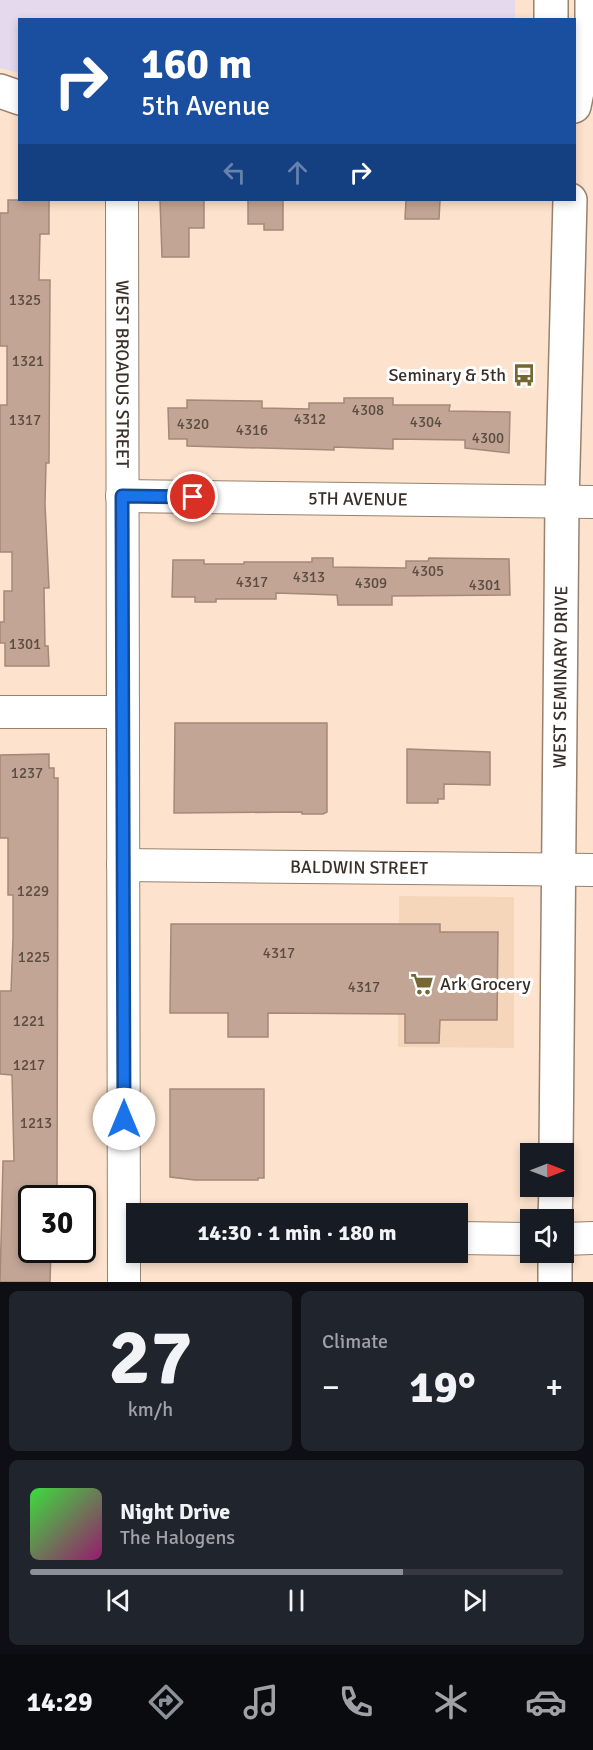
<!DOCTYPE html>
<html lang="en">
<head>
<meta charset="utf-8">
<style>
  body { margin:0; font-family:Signika,sans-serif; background:#20242c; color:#f1f3f6; height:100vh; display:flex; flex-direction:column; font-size:22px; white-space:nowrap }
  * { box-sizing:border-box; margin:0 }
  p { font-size:20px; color:#9ea1a6 }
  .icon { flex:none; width:33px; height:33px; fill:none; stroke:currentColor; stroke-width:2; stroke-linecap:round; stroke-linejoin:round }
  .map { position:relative; height:1282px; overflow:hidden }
  .panel { display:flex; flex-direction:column; gap:9px; padding:9px; background:#0d0f14; flex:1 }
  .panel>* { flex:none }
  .top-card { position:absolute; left:18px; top:18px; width:558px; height:183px; border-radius:0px; box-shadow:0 3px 9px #0003; background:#1a4fa0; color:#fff; overflow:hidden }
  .needle { width:39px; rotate:90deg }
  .buttons { position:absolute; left:520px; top:1143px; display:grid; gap:12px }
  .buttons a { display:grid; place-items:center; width:54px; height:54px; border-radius:0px; background:#171b24; box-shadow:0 3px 9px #0003; font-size:30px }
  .speed { position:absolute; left:18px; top:1185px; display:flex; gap:12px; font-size:30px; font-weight:700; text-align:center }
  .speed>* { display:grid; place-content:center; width:78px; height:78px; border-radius:50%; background:#171b24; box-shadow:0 3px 9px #0003; line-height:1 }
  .speed .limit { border:3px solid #111; border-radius:9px; background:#fff; color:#111 }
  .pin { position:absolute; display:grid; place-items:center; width:51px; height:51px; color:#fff; margin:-26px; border:3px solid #fff; border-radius:50%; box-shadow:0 2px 6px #0007 }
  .me { position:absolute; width:66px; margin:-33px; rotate:0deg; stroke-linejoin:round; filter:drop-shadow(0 0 4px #0008) }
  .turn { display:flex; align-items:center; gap:21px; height:126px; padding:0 24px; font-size:27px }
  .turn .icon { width:78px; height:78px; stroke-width:2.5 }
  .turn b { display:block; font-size:42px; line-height:51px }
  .lanes { display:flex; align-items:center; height:57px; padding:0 24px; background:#0003; justify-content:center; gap:30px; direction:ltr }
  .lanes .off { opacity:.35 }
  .big { font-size:45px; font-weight:700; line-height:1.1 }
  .panel .tile { flex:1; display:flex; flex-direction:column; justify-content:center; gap:9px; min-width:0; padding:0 21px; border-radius:9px; background:#20242c }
  .panel .dial { align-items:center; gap:0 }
  .dial b { font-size:78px; line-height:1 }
  .song { display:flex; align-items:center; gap:18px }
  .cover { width:72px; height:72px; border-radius:9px; background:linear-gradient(135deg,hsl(120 70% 55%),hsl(320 70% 35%)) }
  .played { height:6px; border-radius:3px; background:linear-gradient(90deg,#8c9099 70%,#363941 70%) }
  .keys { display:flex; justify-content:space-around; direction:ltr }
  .heat { display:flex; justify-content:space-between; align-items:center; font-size:33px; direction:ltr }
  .panel .tiles { flex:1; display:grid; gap:9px; grid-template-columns:1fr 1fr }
  .tile:last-child { grid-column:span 2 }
  .trip { position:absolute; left:126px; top:1203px; width:342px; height:60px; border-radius:0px; background:#171b24; box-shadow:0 3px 9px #0003; font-weight:700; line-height:60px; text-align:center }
  .tabs { display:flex; height:96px; justify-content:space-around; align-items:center; background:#090b0e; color:#9ea1a6 }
  .tabs .icon { width:42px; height:42px }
  .tabs .active { color:#8c9099 }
  .tabs b { font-size:27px; color:#f1f3f6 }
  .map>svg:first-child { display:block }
  .built { fill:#f5d6bb }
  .education { fill:#e5d9ee }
  .building { fill:#c2a595; stroke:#a48879; stroke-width:1.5 }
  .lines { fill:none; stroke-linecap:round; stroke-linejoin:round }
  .minor-casing { stroke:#98816d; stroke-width:34 }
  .tertiary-casing { stroke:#98816d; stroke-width:36 }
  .secondary-casing { stroke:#98816d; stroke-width:36 }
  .minor { stroke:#fff; stroke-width:32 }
  .tertiary { stroke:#fff; stroke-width:33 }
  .secondary { stroke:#fff; stroke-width:33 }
  .route-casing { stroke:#114b97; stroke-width:15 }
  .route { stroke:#1a73e8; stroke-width:10 }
  .labels { text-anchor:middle; stroke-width:6; stroke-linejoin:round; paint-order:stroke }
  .number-label { font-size:15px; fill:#5b4c42 }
  .street-label { font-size:18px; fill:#392f27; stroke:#fff }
  .poi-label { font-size:18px; fill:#392f27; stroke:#fff; text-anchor:end }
</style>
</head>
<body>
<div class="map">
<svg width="593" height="1282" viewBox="0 0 593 1282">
  <rect width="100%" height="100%" fill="#fde3cd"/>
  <!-- built -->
  <path class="built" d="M399 896 514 897V1048L398 1047Z"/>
  <!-- education -->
  <path class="education" d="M0 0H515V19L20 20 19 73 0 68Z"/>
  <!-- building -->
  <path class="building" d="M8 200H49V234H40L39 280H50L49 463H46L45 504 49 588H44L45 646H48L49 666H5V643H0V622H4V591H12V552H0V405H7V346H0V213H8Z
    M160 200H204V228H189V257H162Z
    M248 200H283V230H264V224H248Z
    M406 200H440L439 219H405Z
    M344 398H393V405H450L449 411 510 412 509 453 465 448V440L393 439V449L334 447V450L187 446V439H169L168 408H187V400L262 401V408L309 409V403H344Z
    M312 558H333V567L406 568V561H428L429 558 509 559 510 595 392 596V605H338L337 595 276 593V599H216V602H195V597H172L173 560H204V564H244V562H312Z
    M175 723H327V812L323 814H302V812L174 813Z
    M407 749 490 752V785L444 784V799H438V803H407Z
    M49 754V768H54V778H58L57 1198H32V1250H51L50 1282H0L3 1161H14L12 1075 0 1074V991H11L13 938V895H8V838H0V755Z
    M171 924H440V932H498L497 1020H440L439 1043H405V1014L268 1013V1037H228V1013H170Z
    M170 1089H264V1178H258V1180H195L170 1177Z"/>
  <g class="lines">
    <!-- minor casing -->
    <g class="minor-casing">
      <g id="minor">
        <path id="s1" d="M122 200 124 1282"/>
        <path id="s2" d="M122 496 593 502"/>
        <path d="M0 712H123"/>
        <path id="s3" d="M123 865 593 870"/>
        <path d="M458 1238 531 1239"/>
        <path d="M564 1239 593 1238"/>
      </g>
    </g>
    <!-- tertiary casing -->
    <g class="tertiary-casing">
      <path id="tertiary" d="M0 91 20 98"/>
    </g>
    <!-- secondary casing -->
    <g class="secondary-casing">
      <g id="secondary">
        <path d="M551 0V20"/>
        <path d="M574 106 592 20V0"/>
        <path id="s4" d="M556 1154 562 502 570 200"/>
        <path d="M555 1220 556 1186"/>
        <path d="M555 1282V1252"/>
      </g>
    </g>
    <!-- minor -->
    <use href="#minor" class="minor"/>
    <!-- tertiary -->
    <use href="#tertiary" class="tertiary"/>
    <!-- secondary -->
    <use href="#secondary" class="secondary"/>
  </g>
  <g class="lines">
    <!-- route casing -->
    <g class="route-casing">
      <path id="route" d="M124 1119 122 496 193 497"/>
    </g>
    <!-- route -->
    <use href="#route" class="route"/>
  </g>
  <!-- icons -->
  <defs>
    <g id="bus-bare" transform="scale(1.8)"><path d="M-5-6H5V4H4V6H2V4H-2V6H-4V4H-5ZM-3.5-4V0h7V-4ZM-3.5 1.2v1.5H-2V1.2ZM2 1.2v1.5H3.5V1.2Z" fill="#746734" stroke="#fff" stroke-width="2.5" paint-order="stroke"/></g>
    <g id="supermarket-bare" transform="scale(1.8)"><path d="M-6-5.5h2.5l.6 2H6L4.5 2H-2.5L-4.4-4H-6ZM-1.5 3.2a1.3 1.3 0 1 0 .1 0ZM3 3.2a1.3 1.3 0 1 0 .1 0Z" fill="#746734" stroke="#fff" stroke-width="2.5" paint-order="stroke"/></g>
  </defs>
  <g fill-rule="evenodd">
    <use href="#bus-bare" x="524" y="375"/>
    <use href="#supermarket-bare" x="422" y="984"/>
  </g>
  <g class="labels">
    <!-- number labels -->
    <g class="number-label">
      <text x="25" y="305">1325</text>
      <text x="28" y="366">1321</text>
      <text x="368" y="415">4308</text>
      <text x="310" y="424">4312</text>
      <text x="25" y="425">1317</text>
      <text x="426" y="427">4304</text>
      <text x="193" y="429">4320</text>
      <text x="252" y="435">4316</text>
      <text x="488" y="443">4300</text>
      <text x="428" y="576">4305</text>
      <text x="309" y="582">4313</text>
      <text x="252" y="587">4317</text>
      <text x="371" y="588">4309</text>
      <text x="485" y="590">4301</text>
      <text x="25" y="649">1301</text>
      <text x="27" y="778">1237</text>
      <text x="33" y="896">1229</text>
      <text x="279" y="958">4317</text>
      <text x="34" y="962">1225</text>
      <text x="364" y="992">4317</text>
      <text x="29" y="1026">1221</text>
      <text x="29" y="1070">1217</text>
      <text x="36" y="1128">1213</text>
    </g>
    <!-- street labels -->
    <g class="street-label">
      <text dy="6" stroke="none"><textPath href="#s1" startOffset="174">WEST BROADUS STREET</textPath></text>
      <text dy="6" stroke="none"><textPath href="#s2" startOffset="236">5TH AVENUE</textPath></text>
      <text dy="6" stroke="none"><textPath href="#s4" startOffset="477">WEST SEMINARY DRIVE</textPath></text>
      <text dy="6" stroke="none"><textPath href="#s3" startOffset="236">BALDWIN STREET</textPath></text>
    </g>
    <!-- poi labels -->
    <g class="poi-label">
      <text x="506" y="381">Seminary &amp; 5th</text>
      <text x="440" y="990" text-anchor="start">Ark Grocery</text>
    </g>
  </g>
</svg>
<div class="buttons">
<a><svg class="needle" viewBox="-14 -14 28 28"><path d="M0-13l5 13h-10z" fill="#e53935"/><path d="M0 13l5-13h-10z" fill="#9ea1a6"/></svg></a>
<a><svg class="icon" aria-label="sound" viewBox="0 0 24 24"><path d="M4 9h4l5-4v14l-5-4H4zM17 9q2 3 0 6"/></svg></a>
</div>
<div class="speed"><div class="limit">30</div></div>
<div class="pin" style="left:193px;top:497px;background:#d93025"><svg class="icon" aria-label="arrive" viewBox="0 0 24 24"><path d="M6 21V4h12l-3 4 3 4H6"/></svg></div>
<svg class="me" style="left:124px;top:1119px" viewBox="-20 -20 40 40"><circle r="19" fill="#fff"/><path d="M0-13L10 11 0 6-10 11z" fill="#1a73e8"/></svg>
<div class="trip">14:30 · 1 min · 180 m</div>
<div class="top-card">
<div class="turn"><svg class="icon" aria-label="right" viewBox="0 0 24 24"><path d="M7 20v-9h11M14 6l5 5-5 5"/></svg><div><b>160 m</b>5th Avenue</div></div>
<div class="lanes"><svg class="icon off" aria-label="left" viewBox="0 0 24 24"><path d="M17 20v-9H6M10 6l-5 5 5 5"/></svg><svg class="icon off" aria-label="ahead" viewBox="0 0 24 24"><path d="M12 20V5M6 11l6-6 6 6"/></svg><svg class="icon" aria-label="right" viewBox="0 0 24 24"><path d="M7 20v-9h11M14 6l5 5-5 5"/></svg></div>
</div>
</div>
<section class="panel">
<div class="tiles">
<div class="tile dial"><b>27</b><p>km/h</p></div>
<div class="tile"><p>Climate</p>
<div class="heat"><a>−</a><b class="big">19°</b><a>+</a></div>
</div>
<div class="tile">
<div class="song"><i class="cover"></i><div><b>Night Drive</b><p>The Halogens</p></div></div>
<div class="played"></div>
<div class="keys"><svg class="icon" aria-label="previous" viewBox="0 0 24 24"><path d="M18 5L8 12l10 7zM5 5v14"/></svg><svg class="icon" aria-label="pause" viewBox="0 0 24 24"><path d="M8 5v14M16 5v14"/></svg><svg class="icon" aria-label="next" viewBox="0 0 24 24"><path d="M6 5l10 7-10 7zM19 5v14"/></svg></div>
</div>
</div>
</section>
<nav class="tabs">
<b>14:29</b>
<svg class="icon active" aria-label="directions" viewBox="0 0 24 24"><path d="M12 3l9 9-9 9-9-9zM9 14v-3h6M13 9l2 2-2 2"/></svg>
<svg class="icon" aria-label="music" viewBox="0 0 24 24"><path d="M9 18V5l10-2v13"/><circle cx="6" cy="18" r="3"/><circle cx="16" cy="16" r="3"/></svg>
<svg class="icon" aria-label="phone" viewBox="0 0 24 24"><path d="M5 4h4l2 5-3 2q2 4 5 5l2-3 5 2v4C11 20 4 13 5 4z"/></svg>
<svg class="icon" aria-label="climate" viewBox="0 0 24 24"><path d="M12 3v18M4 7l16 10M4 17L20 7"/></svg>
<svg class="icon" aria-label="car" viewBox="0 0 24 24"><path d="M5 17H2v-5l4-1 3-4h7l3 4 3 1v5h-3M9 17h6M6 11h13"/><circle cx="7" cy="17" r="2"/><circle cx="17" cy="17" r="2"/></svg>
</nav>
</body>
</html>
